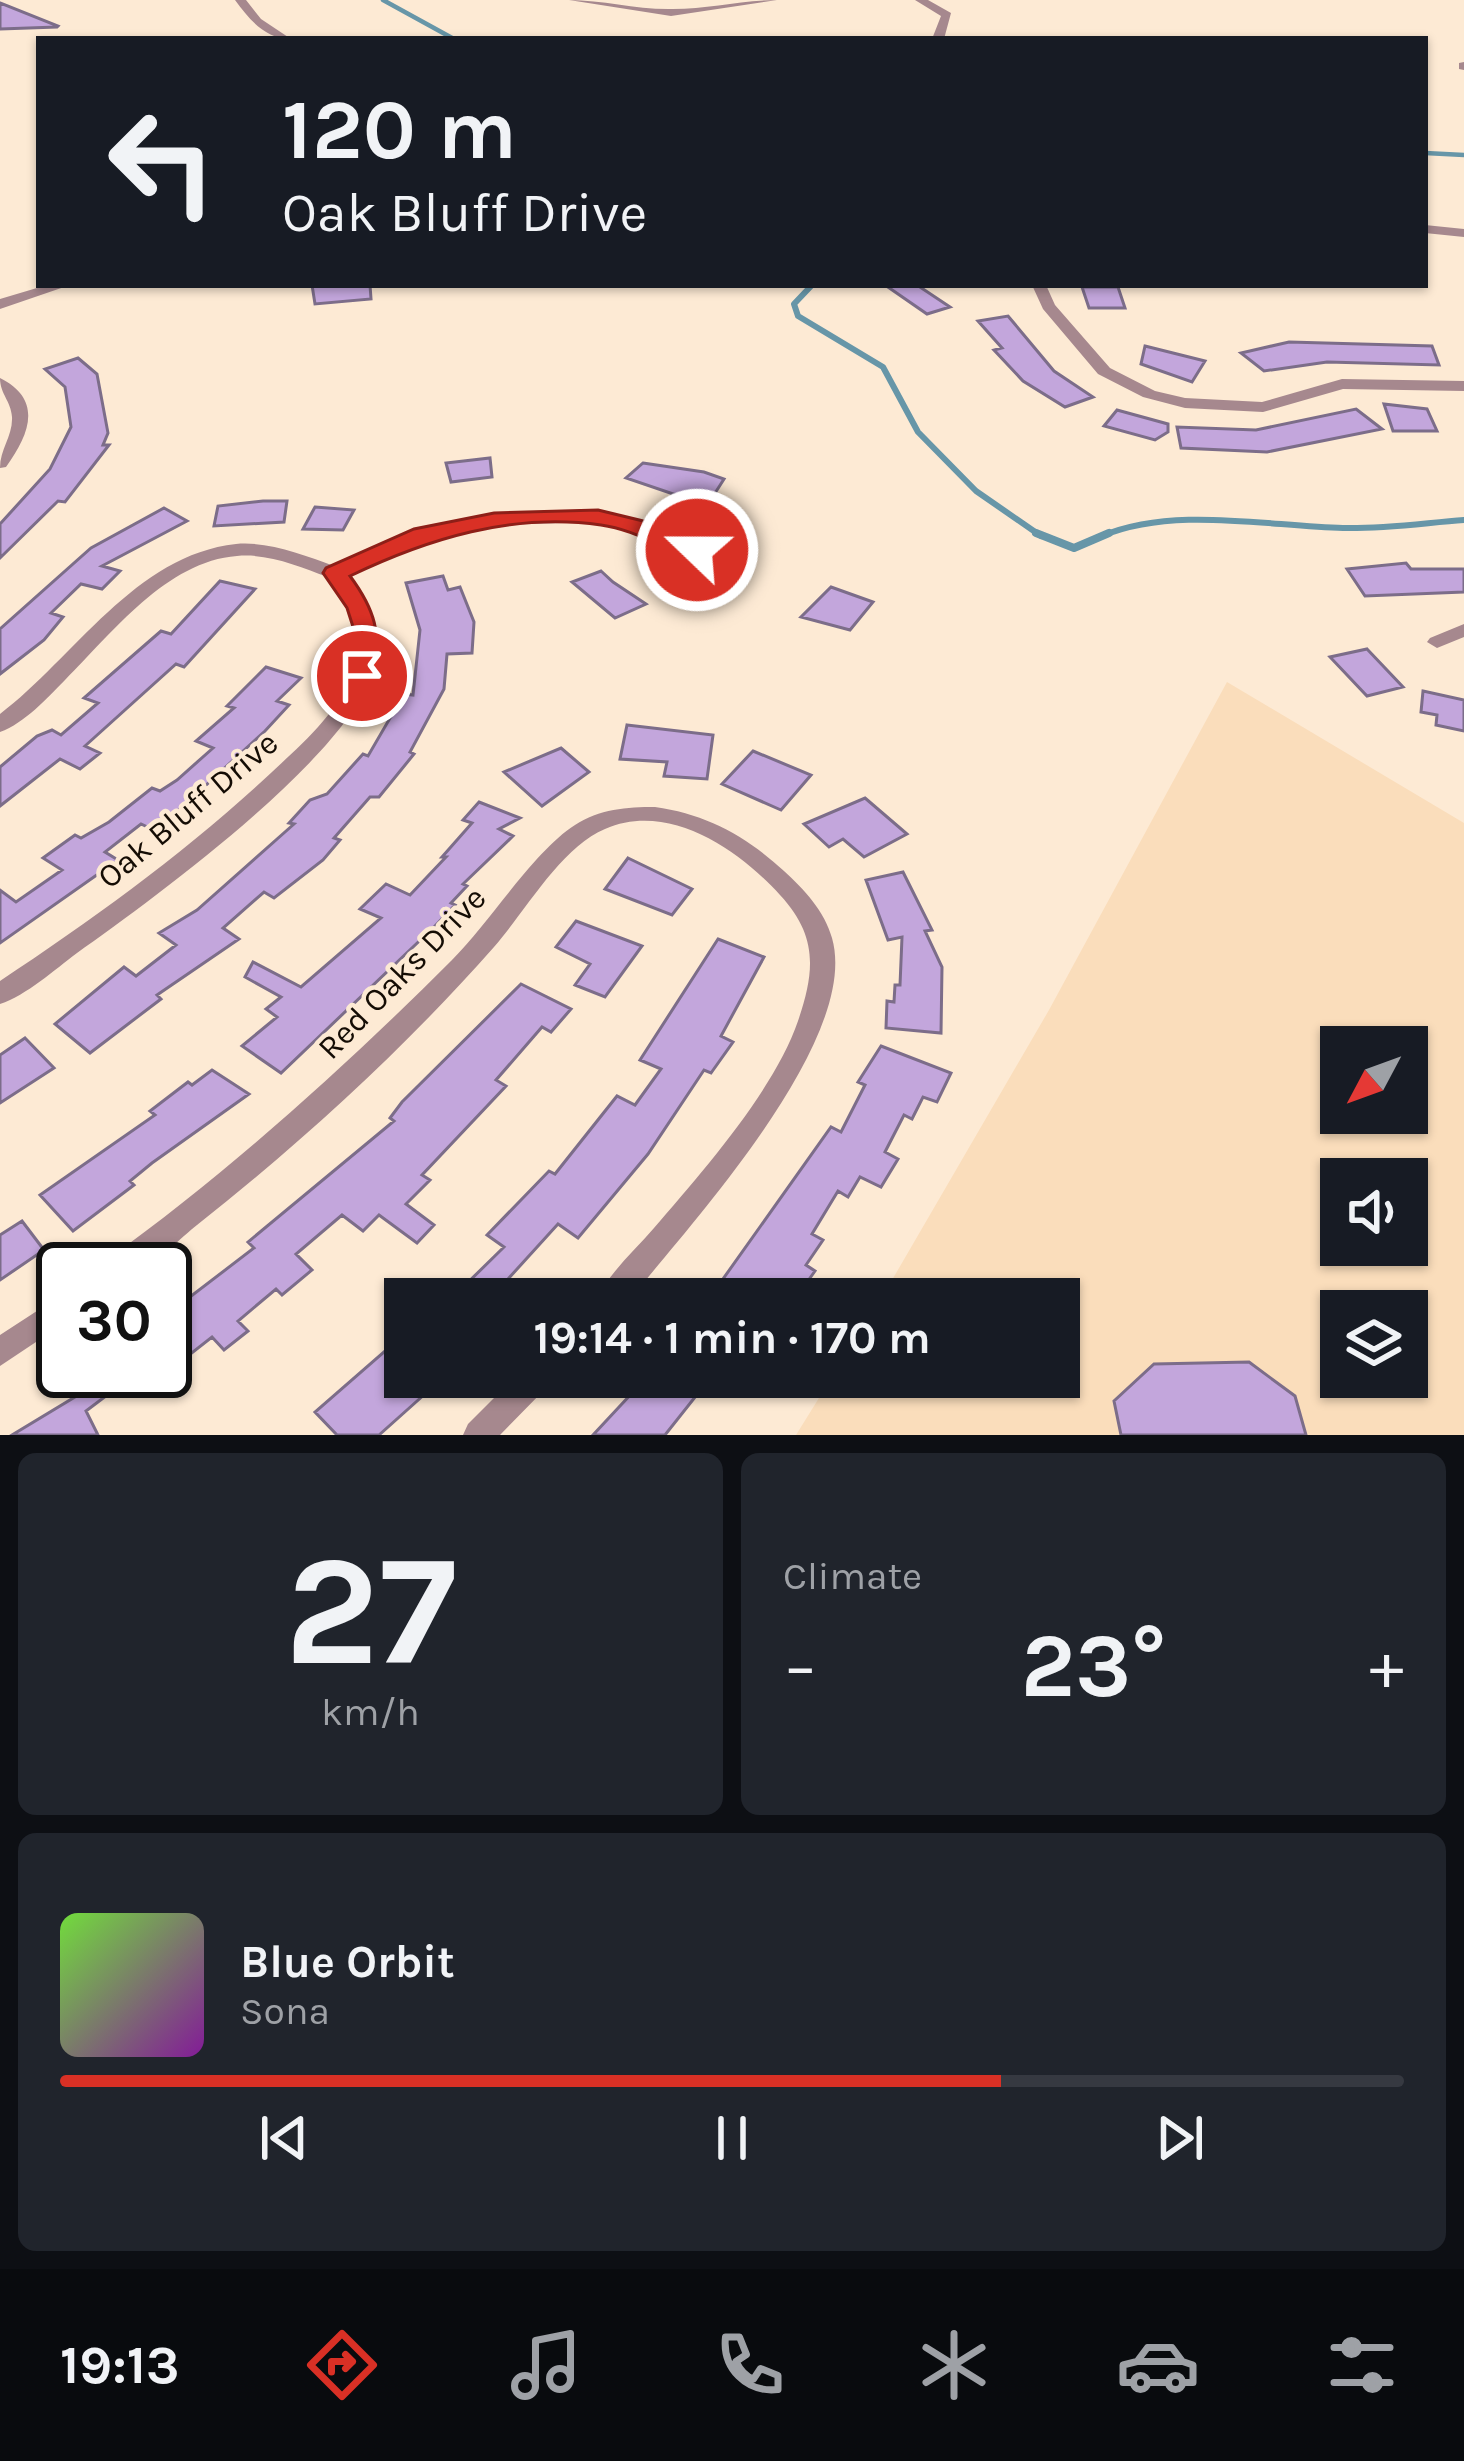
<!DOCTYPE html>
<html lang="en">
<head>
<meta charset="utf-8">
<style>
  body { margin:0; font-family:Karla,sans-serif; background:#20242c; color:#f1f3f6; height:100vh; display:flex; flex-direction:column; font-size:45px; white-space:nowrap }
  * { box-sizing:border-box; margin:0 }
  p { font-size:39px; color:#9ea1a6 }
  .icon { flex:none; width:66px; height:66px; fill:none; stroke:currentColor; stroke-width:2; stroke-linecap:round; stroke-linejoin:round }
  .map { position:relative; height:1435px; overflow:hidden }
  .sheet { display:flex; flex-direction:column; gap:18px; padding:18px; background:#0d0f14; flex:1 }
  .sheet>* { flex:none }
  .banner { position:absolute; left:36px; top:36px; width:1392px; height:252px; border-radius:0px; box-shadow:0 3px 9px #0004; background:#171b24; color:#f1f3f6; overflow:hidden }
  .needle { width:78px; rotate:229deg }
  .tools { position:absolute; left:1320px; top:1026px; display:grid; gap:24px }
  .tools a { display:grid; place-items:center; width:108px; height:108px; border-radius:0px; background:#171b24; box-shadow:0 3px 9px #0004; font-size:60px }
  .speed { position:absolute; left:36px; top:1242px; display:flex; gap:24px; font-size:60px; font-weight:700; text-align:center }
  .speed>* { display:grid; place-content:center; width:156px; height:156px; border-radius:50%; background:#171b24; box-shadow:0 3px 9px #0004; line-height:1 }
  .speed .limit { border:6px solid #111; border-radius:18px; background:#fff; color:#111 }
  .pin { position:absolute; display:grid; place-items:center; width:102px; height:102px; color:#fff; margin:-51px; border:6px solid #fff; border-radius:50%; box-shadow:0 3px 12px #0007 }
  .me { position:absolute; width:132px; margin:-66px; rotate:292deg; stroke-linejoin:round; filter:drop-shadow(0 0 9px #0008) }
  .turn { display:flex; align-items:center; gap:42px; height:252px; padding:0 48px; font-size:54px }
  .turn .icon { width:156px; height:156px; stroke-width:2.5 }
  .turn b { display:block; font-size:84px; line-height:102px }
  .big { font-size:90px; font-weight:700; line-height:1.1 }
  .sheet .tile { flex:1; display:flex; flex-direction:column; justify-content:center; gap:18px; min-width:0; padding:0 42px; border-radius:18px; background:#20242c }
  .sheet .dial { align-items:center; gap:0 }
  .dial b { font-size:156px; line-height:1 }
  .song { display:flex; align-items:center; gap:36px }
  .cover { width:144px; height:144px; border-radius:18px; background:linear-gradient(135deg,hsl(100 70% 55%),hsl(290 70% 35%)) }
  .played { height:12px; border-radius:6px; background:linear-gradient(90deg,#d93025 70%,#363941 70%) }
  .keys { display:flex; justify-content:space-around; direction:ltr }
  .heat { display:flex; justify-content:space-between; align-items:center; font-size:66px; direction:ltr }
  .sheet .tiles { flex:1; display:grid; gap:18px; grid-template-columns:1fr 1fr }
  .tile:last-child { grid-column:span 2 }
  .trip { position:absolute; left:384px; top:1278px; width:696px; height:120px; border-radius:0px; background:#171b24; box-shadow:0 3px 9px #0004; font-weight:700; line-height:120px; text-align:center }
  .tab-bar { display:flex; height:192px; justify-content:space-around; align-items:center; background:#090b0e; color:#9ea1a6 }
  .tab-bar .icon { width:84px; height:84px }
  .tab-bar .selected { color:#d93025 }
  .tab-bar b { font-size:54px; color:#f1f3f6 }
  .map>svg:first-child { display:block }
  .built { fill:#faddbb; fill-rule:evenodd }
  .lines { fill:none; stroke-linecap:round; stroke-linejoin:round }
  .stream-far2 { stroke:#6796a8; stroke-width:4.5 }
  .stream-far1 { stroke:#6796a8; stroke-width:6 }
  .stream { stroke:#6796a8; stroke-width:8 }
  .building { fill:#c3a6dc; stroke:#7c6d89; stroke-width:3 }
  .minor { fill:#a6888e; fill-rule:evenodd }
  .route { fill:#d93025; stroke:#8d1f18; stroke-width:3 }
  .labels { text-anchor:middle; stroke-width:9; stroke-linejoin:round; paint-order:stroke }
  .street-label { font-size:33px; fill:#140c04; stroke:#fdead4 }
</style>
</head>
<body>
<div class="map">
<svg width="1464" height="1435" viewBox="0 0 1464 1435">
  <rect width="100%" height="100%" fill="#fdead4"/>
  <!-- built -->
  <path class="built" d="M1227 682 1464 823V1435H796L832 1377H1059V1299H881L1049 1010ZM1341 1047H1407V1113H1341ZM1341 1179H1407V1245H1341ZM1341 1311H1407V1377H1341Z"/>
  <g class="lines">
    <!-- stream-far2 -->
    <path class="stream-far2" d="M383 0 454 39
      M1425 153 1464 155"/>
    <!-- stream-far1 -->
    <path class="stream-far1" d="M812 285 794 304 798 316 883 367 918 432 976 491 1041 536
      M1102 536C1174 506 1266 526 1343 528 1383 529 1424 523 1464 520"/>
    <!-- stream -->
    <path class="stream" d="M1036 533 1074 548 1109 533"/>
  </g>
  <!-- building -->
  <path class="building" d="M0 3 58 26 57 27 0 29Z
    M312 285H370L371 299 315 304Z
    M885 285H917L950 307 927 314Z
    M1082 287H1118L1125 308H1089Z
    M1008 316 1054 371 1093 397 1065 407 1023 381 994 350 1002 348 978 321Z
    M1289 342 1432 346 1439 365 1327 362 1264 371 1241 353Z
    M1145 346 1205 361 1192 382 1141 364Z
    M78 358 97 374 108 433 103 445H109L65 502 58 501 0 558V524L50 469 71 427 65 387 45 369Z
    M1384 404 1427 409 1437 431H1393Z
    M1356 409 1382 429 1267 452 1181 448 1177 427 1256 430Z
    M1117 410 1168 424V432L1155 440 1104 426Z
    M490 458 492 477 451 482 446 463Z
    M643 463 704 472 724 479 710 501 682 497 626 478Z
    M263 501H287L284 522 214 526 218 506Z
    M315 507 354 510 343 530 303 529Z
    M164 508 187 521 102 566 120 571 102 589 81 584 51 613 63 617 44 640 0 674V629L91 548Z
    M1406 563 1411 569H1464V592L1365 596 1347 569Z
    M601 571 613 582 646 604 615 618 572 582Z
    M443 576 448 590 460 587 474 622 472 653 447 654 444 689 410 752 414 754 379 797H370L334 838 340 840 323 860 274 898 264 892 223 928 239 939 157 995 161 999 90 1053 55 1024 124 967 136 976 176 945 159 933 197 910 294 824 289 823 310 800 327 794 363 754 368 756 404 694 413 695 420 630 406 583Z
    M220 581 255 589 184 667 176 664 85 746 100 753 80 769 60 759 0 806V767L37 736 52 730 61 735 98 703 84 698 161 631 171 634Z
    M831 587 873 602 850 630 801 617Z
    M1367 649 1403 687 1367 696 1330 657Z
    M266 667 301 678 277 701 289 705 265 731 156 831 141 824 105 852 118 860 0 943V890L16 902 62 870 43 858 75 835 81 838 109 822 152 788 160 791 177 780 213 748 196 741 234 708 227 706Z
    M1423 691 1464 700V731L1436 725 1437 715 1421 712Z
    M627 725 713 735 707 779 664 776 667 762 620 759Z
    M561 748 589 772 542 806 504 772Z
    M753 751 811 775 781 810 722 784Z
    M865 798 907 834 864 857 843 839 829 847 804 824Z
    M479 802 520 818 499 829 513 836 463 884 467 886 451 903 455 905 435 926 281 1073 242 1046 277 1017 266 1009 281 997 245 977 253 962 301 987 381 918 360 909 386 884 410 895 446 857H442L472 823 463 820Z
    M628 858 692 889 672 915 605 889Z
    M903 872 932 930 925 931 942 967 941 1033 886 1028 887 1001 894 1002 895 985H900L902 937 888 940 866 880Z
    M576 921 642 946 605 997 575 985 590 964 556 947Z
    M718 939 764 957 721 1036 733 1042 711 1073 704 1070 648 1154 578 1238 558 1224 508 1279 533 1299H451L504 1247 487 1235 549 1171 555 1174 617 1096 635 1105 661 1069 640 1060Z
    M521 984 571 1009 551 1032 542 1027 496 1080 506 1086 422 1175 430 1180 406 1204 434 1225 417 1243 379 1215 363 1231 342 1215 296 1254 312 1270 282 1295 276 1289 238 1321 248 1331 224 1350 212 1337 165 1374V1316L254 1248 248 1242 394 1121 390 1118 402 1102Z
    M25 1038 54 1068 0 1103V1055Z
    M881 1046 951 1073 937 1102 923 1097 912 1119 904 1115 885 1152 898 1159 881 1187 860 1177 848 1197 838 1191 812 1234 823 1240 806 1265 815 1271 795 1299H739L718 1286 831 1127 841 1132 865 1085 858 1082Z
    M212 1070 249 1094 152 1163 130 1181 134 1185 73 1231 40 1195 155 1115 150 1111 188 1082 192 1085Z
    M22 1221 44 1250 0 1280V1235Z
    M385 1351 426 1393 379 1435H337L315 1412Z
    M1249 1362 1295 1396 1306 1435H1121L1114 1401 1154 1364Z
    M81 1371H139L86 1411 98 1435H12L93 1386Z
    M647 1377H711L665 1435H593Z"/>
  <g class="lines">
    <!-- minor -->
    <path class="minor" d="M235 0H246L261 19 291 39C265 39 249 19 235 0Z
      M569 0C603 0 638 10 673 9 708 9 742 0 777 0L671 16Z
      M915 0H928L951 13 944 39H932L941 16Z
      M1464 62V70L1459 69V63Z
      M1425 225 1464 229V237L1425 233Z
      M47 285H70L0 309V299Z
      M1032 285H1046L1055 305 1110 368 1155 391 1185 398 1262 402 1342 379 1464 381V391L1343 389 1263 412 1185 408 1143 397 1098 374 1043 309Z
      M0 378C44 400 29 435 6 467L0 468C0 449 13 436 12 417 11 401 0 394 0 378Z
      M599 512 671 529 739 568 730 574 723 572 658 537 599 522 494 525 419 540 346 575C365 602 384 634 374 669 350 756 153 899 77 953 54 970 27 995 0 1004V981C95 918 189 850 272 772 302 744 339 712 353 672 365 638 347 604 328 577 300 567 269 553 237 556 167 561 112 633 65 680 47 698 25 723 0 732V714C74 658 135 555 236 544 268 541 304 555 334 566L414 530 494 515Z
      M1464 624V637L1437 648 1427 642 1430 638Z
      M655 807C706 814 746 836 784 871 804 889 825 912 832 938 861 1039 691 1224 630 1299H597C609 1273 635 1250 654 1228 702 1172 774 1091 798 1021 815 971 818 936 780 895 739 850 669 801 605 829 561 847 525 912 494 947 405 1048 302 1142 197 1225 183 1236 155 1264 139 1269 129 1272 113 1269 103 1269L107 1260C231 1170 344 1068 452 960 490 922 534 851 575 825 599 809 627 807 655 807Z
      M63 1294V1324L0 1366V1335Z
      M515 1377H551L547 1387 500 1435H463L468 1424Z"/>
  </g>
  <!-- route -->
  <path class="route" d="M598 510 672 528 709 550 697 558C664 549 636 530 601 525 513 512 427 539 350 576 376 611 380 632 376 676L372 682H353L355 633 347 608 323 573 326 568 414 529 494 513Z"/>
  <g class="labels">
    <!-- street labels -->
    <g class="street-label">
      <text transform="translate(187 809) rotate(-40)" y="12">Oak Bluff Drive</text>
      <text transform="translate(401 972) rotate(-46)" y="12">Red Oaks Drive</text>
    </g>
  </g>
</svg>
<div class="tools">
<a><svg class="needle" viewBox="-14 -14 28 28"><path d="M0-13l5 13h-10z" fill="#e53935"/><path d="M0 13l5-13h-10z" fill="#9ea1a6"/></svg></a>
<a><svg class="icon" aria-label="sound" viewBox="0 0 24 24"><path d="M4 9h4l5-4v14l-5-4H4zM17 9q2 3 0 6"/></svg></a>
<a><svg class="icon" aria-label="layers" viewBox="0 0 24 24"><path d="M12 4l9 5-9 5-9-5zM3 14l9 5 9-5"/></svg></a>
</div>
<div class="speed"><div class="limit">30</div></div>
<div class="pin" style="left:362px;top:676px;background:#d93025"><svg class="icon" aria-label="arrive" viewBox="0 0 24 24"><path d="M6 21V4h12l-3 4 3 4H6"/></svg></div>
<svg class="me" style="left:697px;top:550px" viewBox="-20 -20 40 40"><circle r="17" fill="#d93025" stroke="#fff" stroke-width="3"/><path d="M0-11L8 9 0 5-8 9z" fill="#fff"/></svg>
<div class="trip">19:14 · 1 min · 170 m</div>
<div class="banner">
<div class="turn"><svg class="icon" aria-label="left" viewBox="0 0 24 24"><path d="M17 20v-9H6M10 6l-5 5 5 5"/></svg><div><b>120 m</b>Oak Bluff Drive</div></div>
</div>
</div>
<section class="sheet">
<div class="tiles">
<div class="tile dial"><b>27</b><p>km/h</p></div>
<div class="tile"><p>Climate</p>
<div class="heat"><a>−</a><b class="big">23°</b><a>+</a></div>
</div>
<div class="tile">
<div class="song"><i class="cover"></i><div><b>Blue Orbit</b><p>Sona</p></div></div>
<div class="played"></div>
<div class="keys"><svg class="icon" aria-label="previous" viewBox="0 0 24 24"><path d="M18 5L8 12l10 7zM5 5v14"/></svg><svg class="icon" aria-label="pause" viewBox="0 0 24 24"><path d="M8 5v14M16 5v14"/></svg><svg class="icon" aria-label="next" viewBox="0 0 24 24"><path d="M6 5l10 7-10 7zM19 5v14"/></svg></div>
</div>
</div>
</section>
<nav class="tab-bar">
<b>19:13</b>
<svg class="icon selected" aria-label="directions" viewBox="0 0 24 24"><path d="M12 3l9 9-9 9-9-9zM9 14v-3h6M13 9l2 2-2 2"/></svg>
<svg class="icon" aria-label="music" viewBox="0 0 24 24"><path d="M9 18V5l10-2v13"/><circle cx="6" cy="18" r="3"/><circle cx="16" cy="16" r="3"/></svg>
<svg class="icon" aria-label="phone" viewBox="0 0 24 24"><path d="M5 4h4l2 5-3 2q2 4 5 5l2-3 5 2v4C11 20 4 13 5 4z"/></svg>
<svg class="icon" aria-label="climate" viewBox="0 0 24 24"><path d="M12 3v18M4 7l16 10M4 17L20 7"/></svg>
<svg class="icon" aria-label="car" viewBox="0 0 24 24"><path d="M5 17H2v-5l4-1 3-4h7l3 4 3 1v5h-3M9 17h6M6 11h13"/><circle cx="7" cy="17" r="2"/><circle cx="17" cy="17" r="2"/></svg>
<svg class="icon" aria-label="filters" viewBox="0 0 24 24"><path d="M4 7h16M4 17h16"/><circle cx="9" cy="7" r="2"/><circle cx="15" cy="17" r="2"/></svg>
</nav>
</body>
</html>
